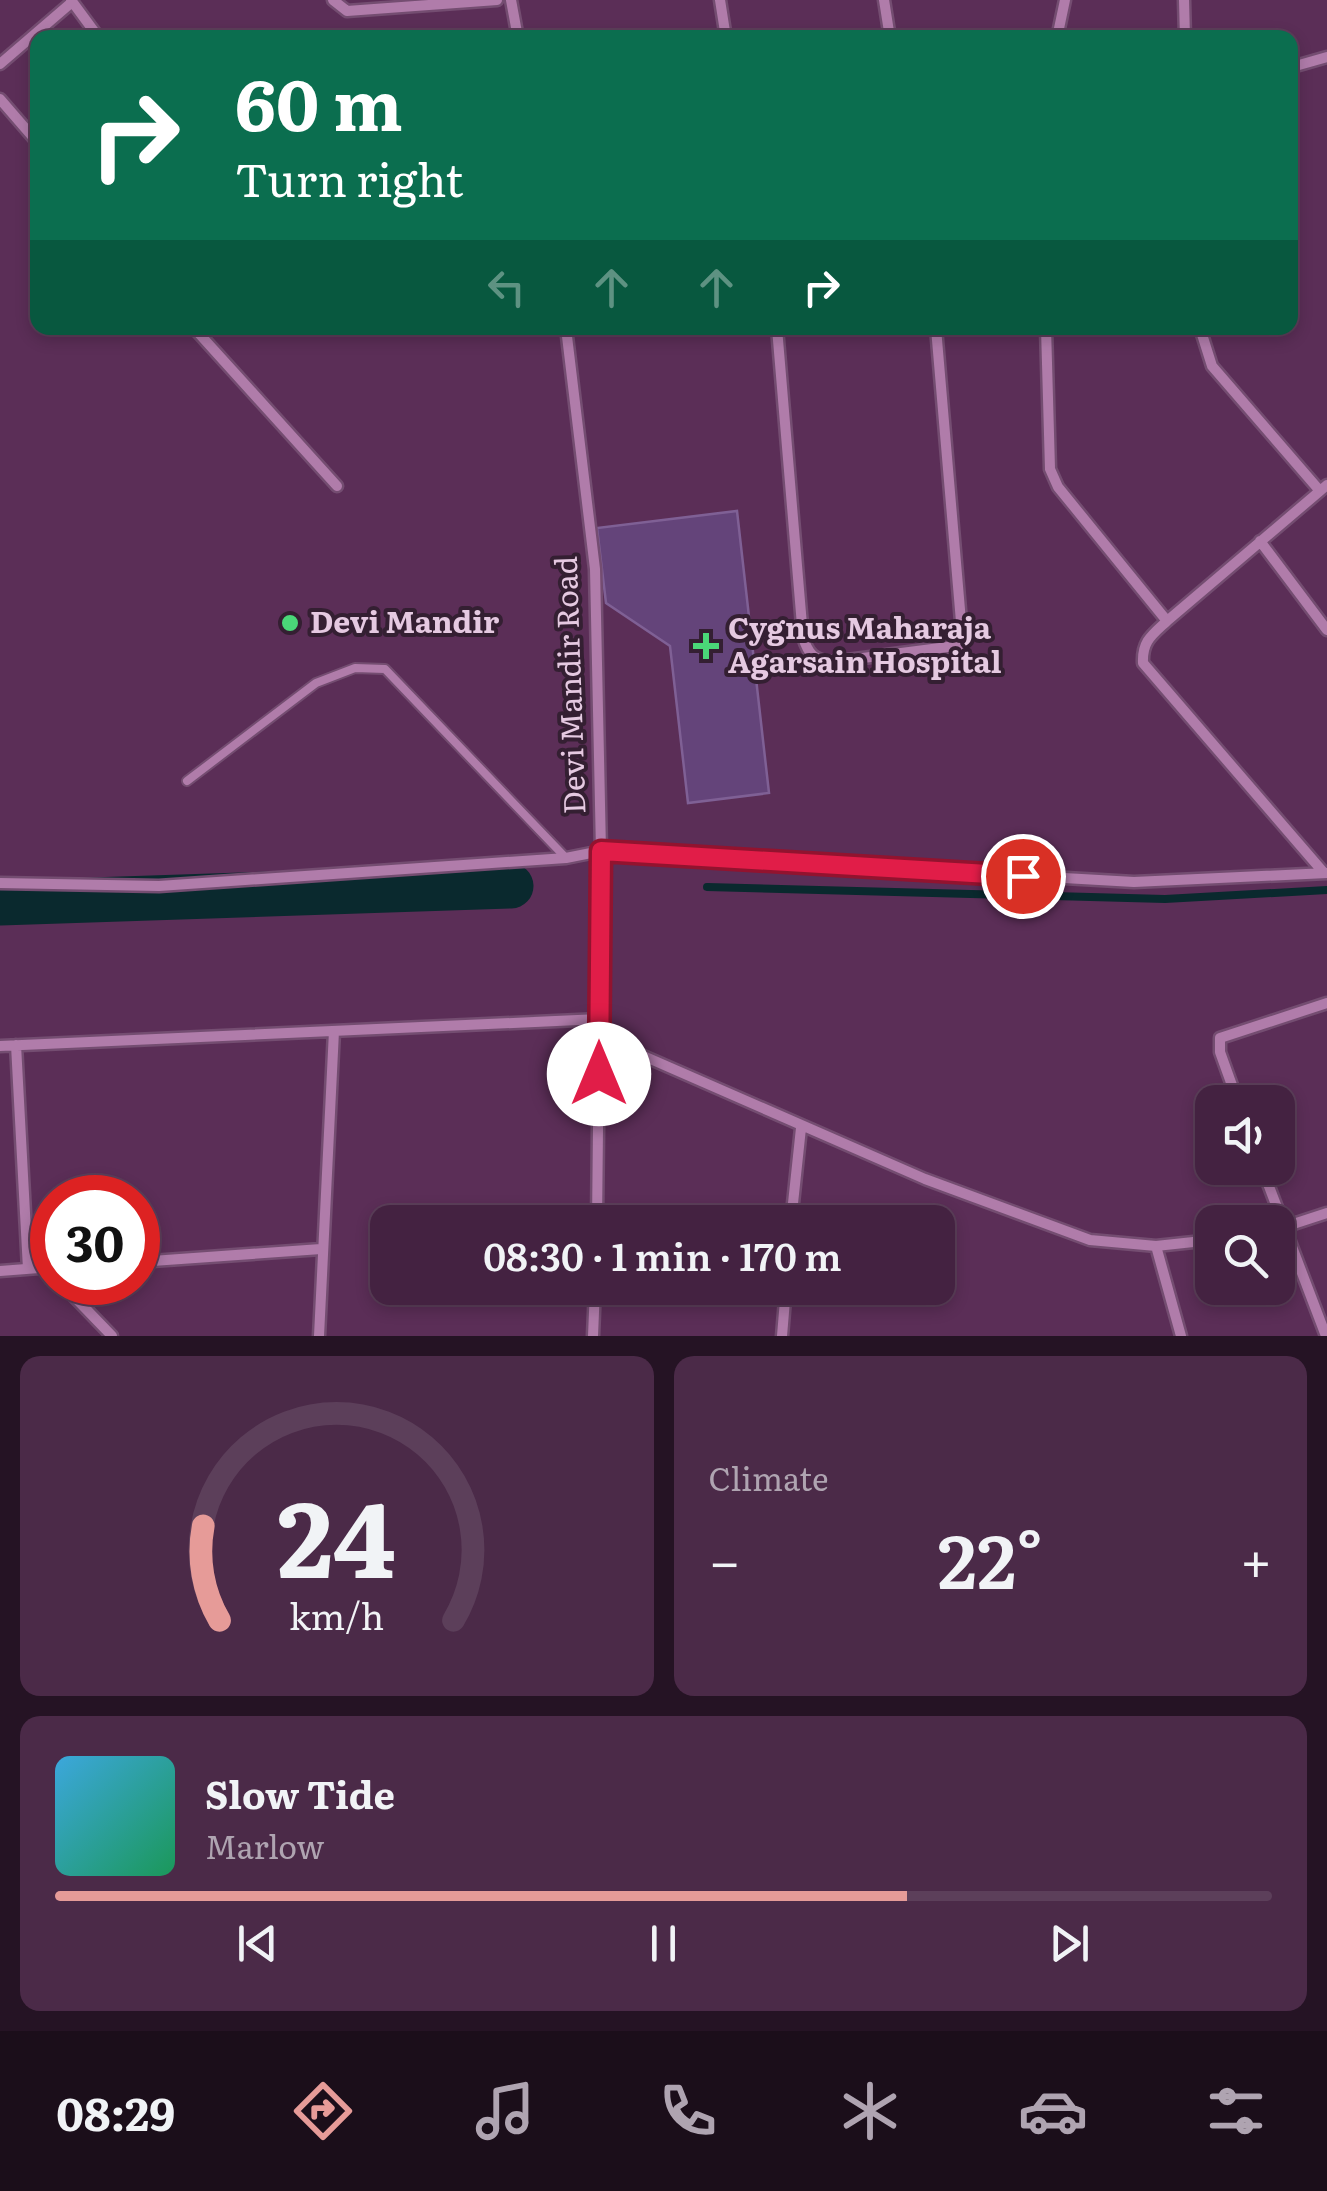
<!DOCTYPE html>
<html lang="en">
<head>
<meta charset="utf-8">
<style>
  body { margin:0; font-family:Literata,serif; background:#4b2a48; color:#f1f3f6; height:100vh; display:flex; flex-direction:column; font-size:38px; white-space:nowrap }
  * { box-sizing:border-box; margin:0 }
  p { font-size:32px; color:#afa4b1 }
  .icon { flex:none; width:55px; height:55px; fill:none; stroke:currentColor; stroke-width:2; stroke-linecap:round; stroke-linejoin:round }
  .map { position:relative; height:1336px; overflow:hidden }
  .side { display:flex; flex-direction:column; gap:20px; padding:20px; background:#251324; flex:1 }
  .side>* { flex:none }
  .hud { position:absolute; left:30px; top:30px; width:1268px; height:305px; border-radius:20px; box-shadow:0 5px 15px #0003,0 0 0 2px #5c3f5a; background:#0b6e4f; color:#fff; overflow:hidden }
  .controls { position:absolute; left:1195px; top:1085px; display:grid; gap:20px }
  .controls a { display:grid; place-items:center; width:100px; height:100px; border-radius:20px; background:#442241; box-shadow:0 5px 15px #0003,0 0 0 2px #5c3f5a; font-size:50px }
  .speed { position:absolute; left:30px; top:1175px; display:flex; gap:20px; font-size:50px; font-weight:700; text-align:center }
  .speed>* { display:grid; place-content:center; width:130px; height:130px; border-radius:50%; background:#442241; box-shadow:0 5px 15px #0003,0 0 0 2px #5c3f5a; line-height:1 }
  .speed .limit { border:15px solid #d22; background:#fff; color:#111 }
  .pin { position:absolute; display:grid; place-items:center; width:85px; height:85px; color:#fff; margin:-42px; border:5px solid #fff; border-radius:50%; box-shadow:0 2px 10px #0007 }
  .me { position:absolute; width:110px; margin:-55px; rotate:0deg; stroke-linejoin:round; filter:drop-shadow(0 0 8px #0008) }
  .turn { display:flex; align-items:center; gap:35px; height:210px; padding:0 40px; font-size:45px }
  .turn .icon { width:130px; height:130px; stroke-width:2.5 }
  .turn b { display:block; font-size:70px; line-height:85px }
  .lanes { display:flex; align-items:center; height:95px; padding:0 40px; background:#0003; justify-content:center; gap:50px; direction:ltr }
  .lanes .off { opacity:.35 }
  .big { font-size:75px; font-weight:600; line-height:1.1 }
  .side .widget { flex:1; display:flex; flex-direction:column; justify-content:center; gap:15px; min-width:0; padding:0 35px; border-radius:20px; background:#4b2a48 }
  .side .dial { align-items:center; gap:0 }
  .dial svg { height:260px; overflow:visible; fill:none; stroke:#5c3f5a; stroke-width:7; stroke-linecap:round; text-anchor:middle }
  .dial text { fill:#f1f3f6; stroke:none }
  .song { display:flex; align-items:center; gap:30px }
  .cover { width:120px; height:120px; border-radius:15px; background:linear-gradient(135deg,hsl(200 70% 55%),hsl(150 70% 35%)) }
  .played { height:10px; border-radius:5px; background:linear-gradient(90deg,#e69b98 70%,#5c3f5a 70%) }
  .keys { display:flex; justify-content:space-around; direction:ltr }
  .heat { display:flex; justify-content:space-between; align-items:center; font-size:55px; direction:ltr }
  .side .tiles { flex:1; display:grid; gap:20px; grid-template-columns:1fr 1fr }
  .widget:last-child { grid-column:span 2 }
  .trip { position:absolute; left:370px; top:1205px; width:585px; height:100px; border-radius:20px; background:#442241; box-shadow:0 5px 15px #0003,0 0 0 2px #5c3f5a; font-weight:600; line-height:100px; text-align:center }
  .menu { display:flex; height:160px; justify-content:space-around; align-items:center; background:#1b0e1a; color:#afa4b1 }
  .menu .icon { width:70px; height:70px }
  .menu .active { color:#e69b98 }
  .menu b { font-size:45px; color:#f1f3f6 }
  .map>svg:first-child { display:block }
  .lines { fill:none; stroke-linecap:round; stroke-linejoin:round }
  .stream { stroke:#0a292e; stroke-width:8 }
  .river { stroke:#0a292e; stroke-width:45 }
  .building { fill:#64447a; stroke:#7f6095; stroke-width:2.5 }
  .lane-casing { stroke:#744d71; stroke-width:12 }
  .street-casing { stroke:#744d71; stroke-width:15 }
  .lane { stroke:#b07caa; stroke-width:8 }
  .street { stroke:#b07caa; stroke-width:10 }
  .route-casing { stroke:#92132f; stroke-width:25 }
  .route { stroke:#e11d48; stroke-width:18 }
  .poi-dot { fill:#4ad778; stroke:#341f32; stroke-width:4 }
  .labels { text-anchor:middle; stroke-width:8; stroke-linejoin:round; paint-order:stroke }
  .poi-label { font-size:30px; font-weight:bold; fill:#e5c9e1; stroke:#341f32; text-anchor:start }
  .street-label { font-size:30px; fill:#e5c9e1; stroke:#341f32 }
</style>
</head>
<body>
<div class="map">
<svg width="1327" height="1336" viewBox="0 0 1327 1336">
  <rect width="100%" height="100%" fill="#5b2e57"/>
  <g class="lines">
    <!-- stream -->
    <path class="stream" d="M707 887 1165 899 1327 890"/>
    <!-- river -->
    <path class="river" d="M0 903 511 886"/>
  </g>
  <!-- building -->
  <path class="building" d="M737 511 769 793 688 803 670 646 606 603 597 528Z"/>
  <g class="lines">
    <!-- lane casing -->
    <g class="lane-casing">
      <path id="lane" d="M187 781 316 683 355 668 385 669 566 858"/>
    </g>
    <!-- street casing -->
    <g class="street-casing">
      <path id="street" d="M71 0 99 38
        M333 0 347 11 497 0
        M511 0 518 38
        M720 0 726 38
        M884 0 890 38
        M1184 0 1185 38
        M1057 38 1065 0
        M0 64 71 3
        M1299 65 1327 57
        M0 99 38 143
        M194 328 337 486
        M566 328 595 569 601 851 597 1222
        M777 328 803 637C808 654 814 660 832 662L963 645 936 328
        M1046 328 1050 469 1058 487 1167 621
        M1200 328 1212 366 1320 491
        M1260 541 1327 630
        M1324 873 1143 663C1142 641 1152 635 1167 621L1327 485
        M0 883 159 886 566 858 601 851 1134 882 1327 873
        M600 1037 925 1179 1090 1240 1156 1246 1212 1240
        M16 1045 28 1269
        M0 1046 600 1019
        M1238 1102 1220 1052V1038L1327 1003
        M1262 1168 1326 1336
        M791 1222 801 1128
        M1278 1229 1327 1213
        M1156 1246 1181 1336
        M138 1262 321 1249
        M0 1271 52 1267
        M60 1282 112 1336
        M319 1336 334 1031
        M593 1336 595 1288
        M782 1336 786 1288"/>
    </g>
    <!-- lane -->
    <use href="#lane" class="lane"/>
    <!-- street -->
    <use href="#street" class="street"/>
  </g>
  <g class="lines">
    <!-- route casing -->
    <g class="route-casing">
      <path id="route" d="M599 1074 601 851 1023 876"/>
    </g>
    <!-- route -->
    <use href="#route" class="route"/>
  </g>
  <!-- markers -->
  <g class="poi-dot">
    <circle cx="290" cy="623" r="10"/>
    <path d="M701 631h10v10h10v10h-10v10h-10v-10h-10v-10h10z"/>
  </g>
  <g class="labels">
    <!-- poi labels -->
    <g class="poi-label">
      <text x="310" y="633">Devi Mandir</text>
      <text x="728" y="639">Cygnus Maharaja<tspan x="728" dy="34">Agarsain Hospital</tspan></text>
    </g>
    <!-- street labels -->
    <g class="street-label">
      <text transform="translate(571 685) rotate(-92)" y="10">Devi Mandir Road</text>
    </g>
  </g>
</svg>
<div class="controls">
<a><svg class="icon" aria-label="sound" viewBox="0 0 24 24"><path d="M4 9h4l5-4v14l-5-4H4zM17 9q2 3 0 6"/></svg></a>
<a><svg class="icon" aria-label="search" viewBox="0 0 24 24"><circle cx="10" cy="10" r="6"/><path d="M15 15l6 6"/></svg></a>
</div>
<div class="speed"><div class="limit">30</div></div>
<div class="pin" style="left:1023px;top:876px;background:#d93025"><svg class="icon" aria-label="arrive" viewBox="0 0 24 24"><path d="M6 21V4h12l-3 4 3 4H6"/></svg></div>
<svg class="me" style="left:599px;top:1074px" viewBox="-20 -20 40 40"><circle r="19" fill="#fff"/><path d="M0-13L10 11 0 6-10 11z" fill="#e11d48"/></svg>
<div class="trip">08:30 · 1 min · 170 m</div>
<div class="hud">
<div class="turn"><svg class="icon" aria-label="right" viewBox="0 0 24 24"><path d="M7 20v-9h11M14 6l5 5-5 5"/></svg><div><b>60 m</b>Turn right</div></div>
<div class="lanes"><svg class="icon off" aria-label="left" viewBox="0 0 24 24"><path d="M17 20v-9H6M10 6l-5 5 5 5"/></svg><svg class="icon off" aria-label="ahead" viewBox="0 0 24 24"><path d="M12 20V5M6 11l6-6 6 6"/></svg><svg class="icon off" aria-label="ahead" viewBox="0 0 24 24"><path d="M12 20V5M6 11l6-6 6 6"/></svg><svg class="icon" aria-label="right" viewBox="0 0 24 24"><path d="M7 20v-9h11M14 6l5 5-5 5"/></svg></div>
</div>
</div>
<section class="side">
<div class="tiles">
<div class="widget dial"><svg viewBox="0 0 100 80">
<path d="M14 69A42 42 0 1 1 86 69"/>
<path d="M14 69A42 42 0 0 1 9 40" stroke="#e69b98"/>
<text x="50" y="56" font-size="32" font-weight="700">24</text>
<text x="50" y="72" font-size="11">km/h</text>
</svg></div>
<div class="widget"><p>Climate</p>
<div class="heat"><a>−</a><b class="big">22°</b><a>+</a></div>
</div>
<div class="widget">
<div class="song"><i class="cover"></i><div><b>Slow Tide</b><p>Marlow</p></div></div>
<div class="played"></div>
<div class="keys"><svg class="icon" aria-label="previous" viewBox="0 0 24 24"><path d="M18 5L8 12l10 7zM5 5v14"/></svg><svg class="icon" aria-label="pause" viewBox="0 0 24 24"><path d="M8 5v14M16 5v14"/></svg><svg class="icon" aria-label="next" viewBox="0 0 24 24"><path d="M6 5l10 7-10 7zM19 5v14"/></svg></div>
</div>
</div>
</section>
<nav class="menu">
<b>08:29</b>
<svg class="icon active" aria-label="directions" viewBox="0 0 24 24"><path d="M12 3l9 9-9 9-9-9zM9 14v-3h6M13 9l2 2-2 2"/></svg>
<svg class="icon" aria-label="music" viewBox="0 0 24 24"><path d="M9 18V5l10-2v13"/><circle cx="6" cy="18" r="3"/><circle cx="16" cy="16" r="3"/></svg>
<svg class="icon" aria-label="phone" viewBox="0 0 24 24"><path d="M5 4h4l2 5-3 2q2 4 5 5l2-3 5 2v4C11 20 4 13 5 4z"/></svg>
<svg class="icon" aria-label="climate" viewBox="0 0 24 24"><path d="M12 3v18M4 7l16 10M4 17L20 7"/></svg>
<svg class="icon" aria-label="car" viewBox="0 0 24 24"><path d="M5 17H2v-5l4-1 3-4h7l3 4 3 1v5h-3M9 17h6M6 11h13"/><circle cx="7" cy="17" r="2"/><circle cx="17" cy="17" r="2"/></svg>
<svg class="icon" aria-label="filters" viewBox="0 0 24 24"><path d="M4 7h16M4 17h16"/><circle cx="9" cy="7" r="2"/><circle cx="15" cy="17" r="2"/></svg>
</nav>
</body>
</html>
